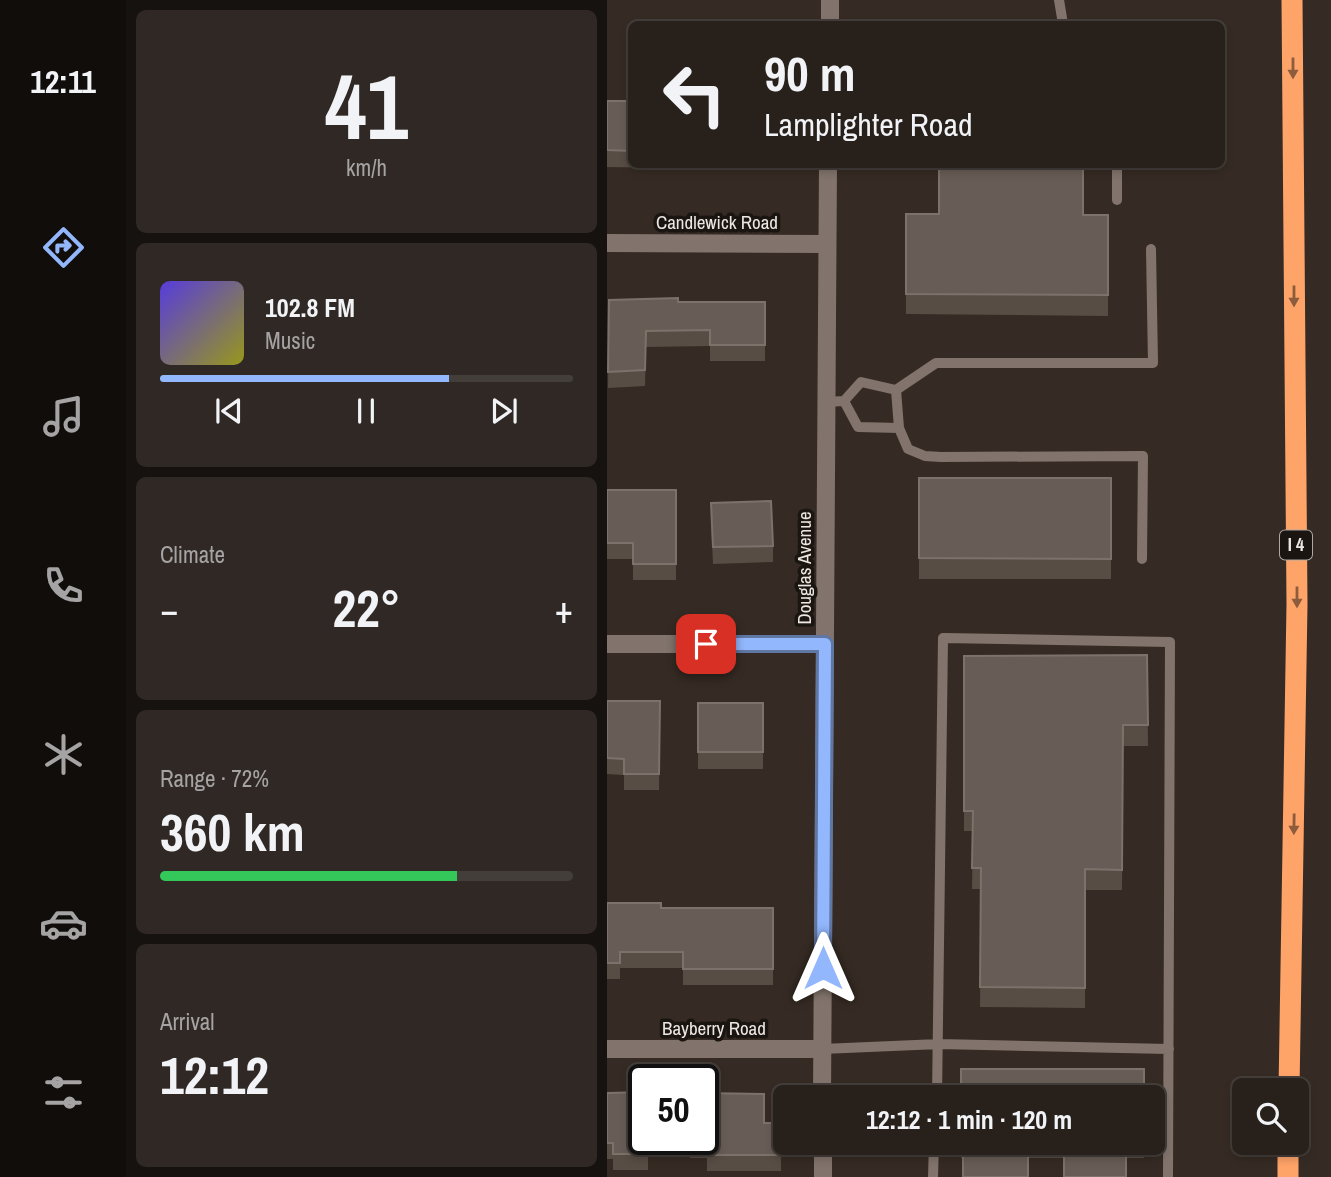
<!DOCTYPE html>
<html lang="en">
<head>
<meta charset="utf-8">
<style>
  body { margin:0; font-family:"Archivo Narrow",sans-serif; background:#302824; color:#f1f3f6; height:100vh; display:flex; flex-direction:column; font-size:26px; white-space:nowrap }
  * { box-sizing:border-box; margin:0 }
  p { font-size:23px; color:#a5a3a3 }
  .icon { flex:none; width:38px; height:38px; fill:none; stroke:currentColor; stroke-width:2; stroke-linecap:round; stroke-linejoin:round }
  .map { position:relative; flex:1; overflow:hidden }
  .panel { display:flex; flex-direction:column; gap:10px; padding:10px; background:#16120f; width:481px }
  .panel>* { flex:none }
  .guide { position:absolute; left:21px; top:21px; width:597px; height:147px; border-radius:10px; box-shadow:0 4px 10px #0003,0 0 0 2px #443e3a; background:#28201b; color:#f1f3f6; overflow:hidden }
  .buttons { position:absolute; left:625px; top:1078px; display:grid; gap:14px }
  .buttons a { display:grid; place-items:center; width:77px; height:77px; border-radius:10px; background:#28201b; box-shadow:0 4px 10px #0003,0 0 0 2px #443e3a; font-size:35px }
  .speed { position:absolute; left:21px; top:1064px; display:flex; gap:14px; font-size:35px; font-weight:700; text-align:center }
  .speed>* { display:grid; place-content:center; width:91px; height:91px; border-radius:50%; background:#28201b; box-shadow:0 4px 10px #0003,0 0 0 2px #443e3a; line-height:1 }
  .speed .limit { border:4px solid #111; border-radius:10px; background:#fff; color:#111 }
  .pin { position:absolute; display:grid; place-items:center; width:60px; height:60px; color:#fff; margin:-30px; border-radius:14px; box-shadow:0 4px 10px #0006 }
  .me { position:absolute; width:77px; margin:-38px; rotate:0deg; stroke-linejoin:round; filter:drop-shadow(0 0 5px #0008) }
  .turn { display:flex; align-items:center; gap:24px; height:147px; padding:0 21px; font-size:32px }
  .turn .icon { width:91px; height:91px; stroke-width:2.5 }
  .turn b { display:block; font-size:49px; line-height:60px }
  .big { font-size:52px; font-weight:800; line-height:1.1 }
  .panel .widget { flex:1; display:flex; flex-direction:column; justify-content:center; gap:10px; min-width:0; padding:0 24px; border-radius:10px; background:#302824 }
  .panel .dial { align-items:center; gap:0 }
  .dial b { font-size:91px; line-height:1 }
  .song { display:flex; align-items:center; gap:21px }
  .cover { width:84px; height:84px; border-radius:10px; background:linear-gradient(135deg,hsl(250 70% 55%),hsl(60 70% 35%)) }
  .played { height:7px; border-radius:4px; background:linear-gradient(90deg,#93b7fd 70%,#443e3a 70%) }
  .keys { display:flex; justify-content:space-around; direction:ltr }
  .heat { display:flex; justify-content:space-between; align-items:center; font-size:38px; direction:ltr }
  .charge { height:10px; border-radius:5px; background:linear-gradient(90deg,#34c759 72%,#443e3a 0) }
  .trip { position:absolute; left:166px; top:1085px; width:392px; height:70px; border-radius:10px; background:#28201b; box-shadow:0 4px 10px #0003,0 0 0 2px #443e3a; font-weight:800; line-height:70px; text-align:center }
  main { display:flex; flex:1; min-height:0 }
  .menu { display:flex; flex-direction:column; width:126px; justify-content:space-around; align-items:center; background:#100d0b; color:#a5a3a3 }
  .menu .icon { width:49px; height:49px }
  .menu .active { color:#93b7fd }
  .menu b { font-size:32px; color:#f1f3f6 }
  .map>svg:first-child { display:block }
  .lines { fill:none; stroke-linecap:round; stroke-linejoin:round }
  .lane { stroke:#82746c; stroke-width:10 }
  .street { stroke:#82746c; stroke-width:18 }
  .secondary { stroke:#82746c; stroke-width:18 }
  .highway { stroke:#ffa469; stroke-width:21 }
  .wall { fill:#584d45 }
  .building { fill:#685d56; stroke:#7d726b; stroke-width:2 }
  .oneway { fill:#8c5c3d }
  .route-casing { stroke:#6077a4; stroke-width:18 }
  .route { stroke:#93b7fd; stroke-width:12 }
  .labels { text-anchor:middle; stroke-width:7; stroke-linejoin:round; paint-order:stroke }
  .shield { fill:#1a1511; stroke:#aea7a3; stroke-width:2 }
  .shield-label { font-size:18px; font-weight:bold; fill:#ede6e1 }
  .street-label { font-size:19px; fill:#ede6e1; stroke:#1a1511 }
</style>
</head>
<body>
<main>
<nav class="menu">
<b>12:11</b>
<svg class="icon active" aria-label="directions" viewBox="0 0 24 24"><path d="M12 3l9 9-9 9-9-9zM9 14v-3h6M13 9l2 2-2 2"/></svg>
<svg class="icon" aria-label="music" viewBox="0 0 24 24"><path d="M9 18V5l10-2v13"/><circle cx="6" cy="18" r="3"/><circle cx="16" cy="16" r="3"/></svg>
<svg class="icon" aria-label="phone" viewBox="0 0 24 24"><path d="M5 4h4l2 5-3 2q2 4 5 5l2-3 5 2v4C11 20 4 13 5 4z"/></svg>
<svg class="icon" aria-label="climate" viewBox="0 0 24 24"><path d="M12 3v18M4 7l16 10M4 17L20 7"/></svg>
<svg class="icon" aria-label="car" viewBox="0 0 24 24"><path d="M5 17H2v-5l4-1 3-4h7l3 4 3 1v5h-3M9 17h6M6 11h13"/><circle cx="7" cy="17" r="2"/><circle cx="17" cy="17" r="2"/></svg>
<svg class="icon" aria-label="filters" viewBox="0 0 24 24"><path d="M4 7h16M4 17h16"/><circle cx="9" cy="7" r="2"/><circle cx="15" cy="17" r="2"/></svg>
</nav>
<section class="panel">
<div class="widget dial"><b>41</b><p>km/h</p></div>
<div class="widget">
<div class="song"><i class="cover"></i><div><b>102.8 FM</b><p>Music</p></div></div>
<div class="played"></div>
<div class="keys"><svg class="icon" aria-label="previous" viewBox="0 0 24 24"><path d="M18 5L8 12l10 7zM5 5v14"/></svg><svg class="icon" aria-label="pause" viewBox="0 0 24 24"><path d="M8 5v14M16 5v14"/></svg><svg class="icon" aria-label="next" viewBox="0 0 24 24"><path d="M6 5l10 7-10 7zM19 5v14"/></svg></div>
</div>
<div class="widget"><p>Climate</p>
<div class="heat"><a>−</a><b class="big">22°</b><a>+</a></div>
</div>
<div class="widget"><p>Range · 72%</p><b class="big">360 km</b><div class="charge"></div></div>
<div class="widget"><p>Arrival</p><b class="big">12:12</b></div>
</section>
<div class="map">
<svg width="724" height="1177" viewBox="0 0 724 1177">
  <rect width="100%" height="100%" fill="#362b24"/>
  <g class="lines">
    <!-- lane -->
    <path class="lane" d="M452 0 456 24
      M510 164V200
      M237 401 251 427 292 428 289 390
      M219 402 237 401 254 382 289 390 329 363H546L544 249
      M292 428 301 449 318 456 334 457 536 456 535 559
      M215 1049 332 1044 562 1049
      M330 1097 336 638 563 642 561 1177
      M326 1177 327 1143"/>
    <!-- street -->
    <path class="street" d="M0 243 220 244
      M0 644H218
      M0 1049H215"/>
    <!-- secondary -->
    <path class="secondary" d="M223 0V24
      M215 1097 221 164
      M216 1143V1177"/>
    <!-- highway -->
    <path class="highway" d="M682 1090 690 604 685 0
      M681 1177V1143"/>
  </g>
  <!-- wall -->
  <path class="wall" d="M0 101H24V164H146L64 168 0 167Z
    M299 214 501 215V316L299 314Z
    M2 300 71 302H158V361H103V346L39 347 38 386 1 388Z
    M312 478H504V579H312Z
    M0 490H69V580H26V559H0Z
    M104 519 166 546V562L106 564Z
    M540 655 541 746H516L515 890H478V1008L373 1007 374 889H365L366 831H357V656Z
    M0 701H53L52 790H17V775L0 774Z
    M91 703H156V769H91Z
    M0 903 54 908H166V985H76V968H13V979H0Z
    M0 1093 41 1139V1170H6V1159H0Z
    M157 1123H174V1171H100V1158H83V1139Z
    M354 1143H537V1158H354Z"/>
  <!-- building -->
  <path class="building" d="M0 101H24V151L0 150Z
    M332 164H476V215H501V295L299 294V214H332Z
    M71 298V302H158V345H103V330L39 331 38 370 1 372 2 300Z
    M312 478H504V559L312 558Z
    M0 490H69V564H26V543H0Z
    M164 501 166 546 106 547 104 503Z
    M540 655 541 725H516L515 870 478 869V988L373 987 374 868H365L366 811H357V656Z
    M0 701H53L52 774H17V759L0 758Z
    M91 703H156V752H91Z
    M0 903H54V908H166V969H76V952H13V963H0Z
    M354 1069H537V1097H354Z
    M37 1092V1139H41V1154H6V1143H0V1093Z
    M96 1093 157 1094V1123H174V1155H100V1142H83V1139H96Z
    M356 1143H421V1177H356Z
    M457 1143H519V1177H457Z"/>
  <!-- one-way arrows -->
  <defs><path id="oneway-solid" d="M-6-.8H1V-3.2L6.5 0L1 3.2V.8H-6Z" transform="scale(1.75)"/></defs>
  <g class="oneway">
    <use href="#oneway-solid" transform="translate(686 68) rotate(90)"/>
    <use href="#oneway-solid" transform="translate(687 296) rotate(90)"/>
    <use href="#oneway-solid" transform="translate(690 597) rotate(90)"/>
    <use href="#oneway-solid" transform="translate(687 824) rotate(91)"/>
  </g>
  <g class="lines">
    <!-- route casing -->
    <g class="route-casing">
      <path id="route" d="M99 644H218L216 968"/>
    </g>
    <!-- route -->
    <use href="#route" class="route"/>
  </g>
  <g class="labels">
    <!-- shield labels -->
    <rect class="shield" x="673" y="530.5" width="32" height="29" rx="5"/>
    <g class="shield-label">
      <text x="689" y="551">I 4</text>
    </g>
    <!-- street labels -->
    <g class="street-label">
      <text x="110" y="229">Candlewick Road</text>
      <text transform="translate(197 568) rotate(-90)" y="7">Douglas Avenue</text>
      <text x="107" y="1035">Bayberry Road</text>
    </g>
  </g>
</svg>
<div class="buttons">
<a><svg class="icon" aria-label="search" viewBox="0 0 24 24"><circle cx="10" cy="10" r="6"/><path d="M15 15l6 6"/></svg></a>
</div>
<div class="speed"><div class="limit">50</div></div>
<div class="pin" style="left:99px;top:644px;background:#d93025"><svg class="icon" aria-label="arrive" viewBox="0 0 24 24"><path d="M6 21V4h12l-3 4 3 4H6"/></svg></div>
<svg class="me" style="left:216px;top:968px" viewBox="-20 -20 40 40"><path d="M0-17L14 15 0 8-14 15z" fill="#93b7fd" stroke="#fff" stroke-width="4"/></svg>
<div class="trip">12:12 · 1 min · 120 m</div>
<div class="guide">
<div class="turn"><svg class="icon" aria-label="left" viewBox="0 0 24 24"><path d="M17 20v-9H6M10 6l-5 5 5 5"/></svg><div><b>90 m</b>Lamplighter Road</div></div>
</div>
</div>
</main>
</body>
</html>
